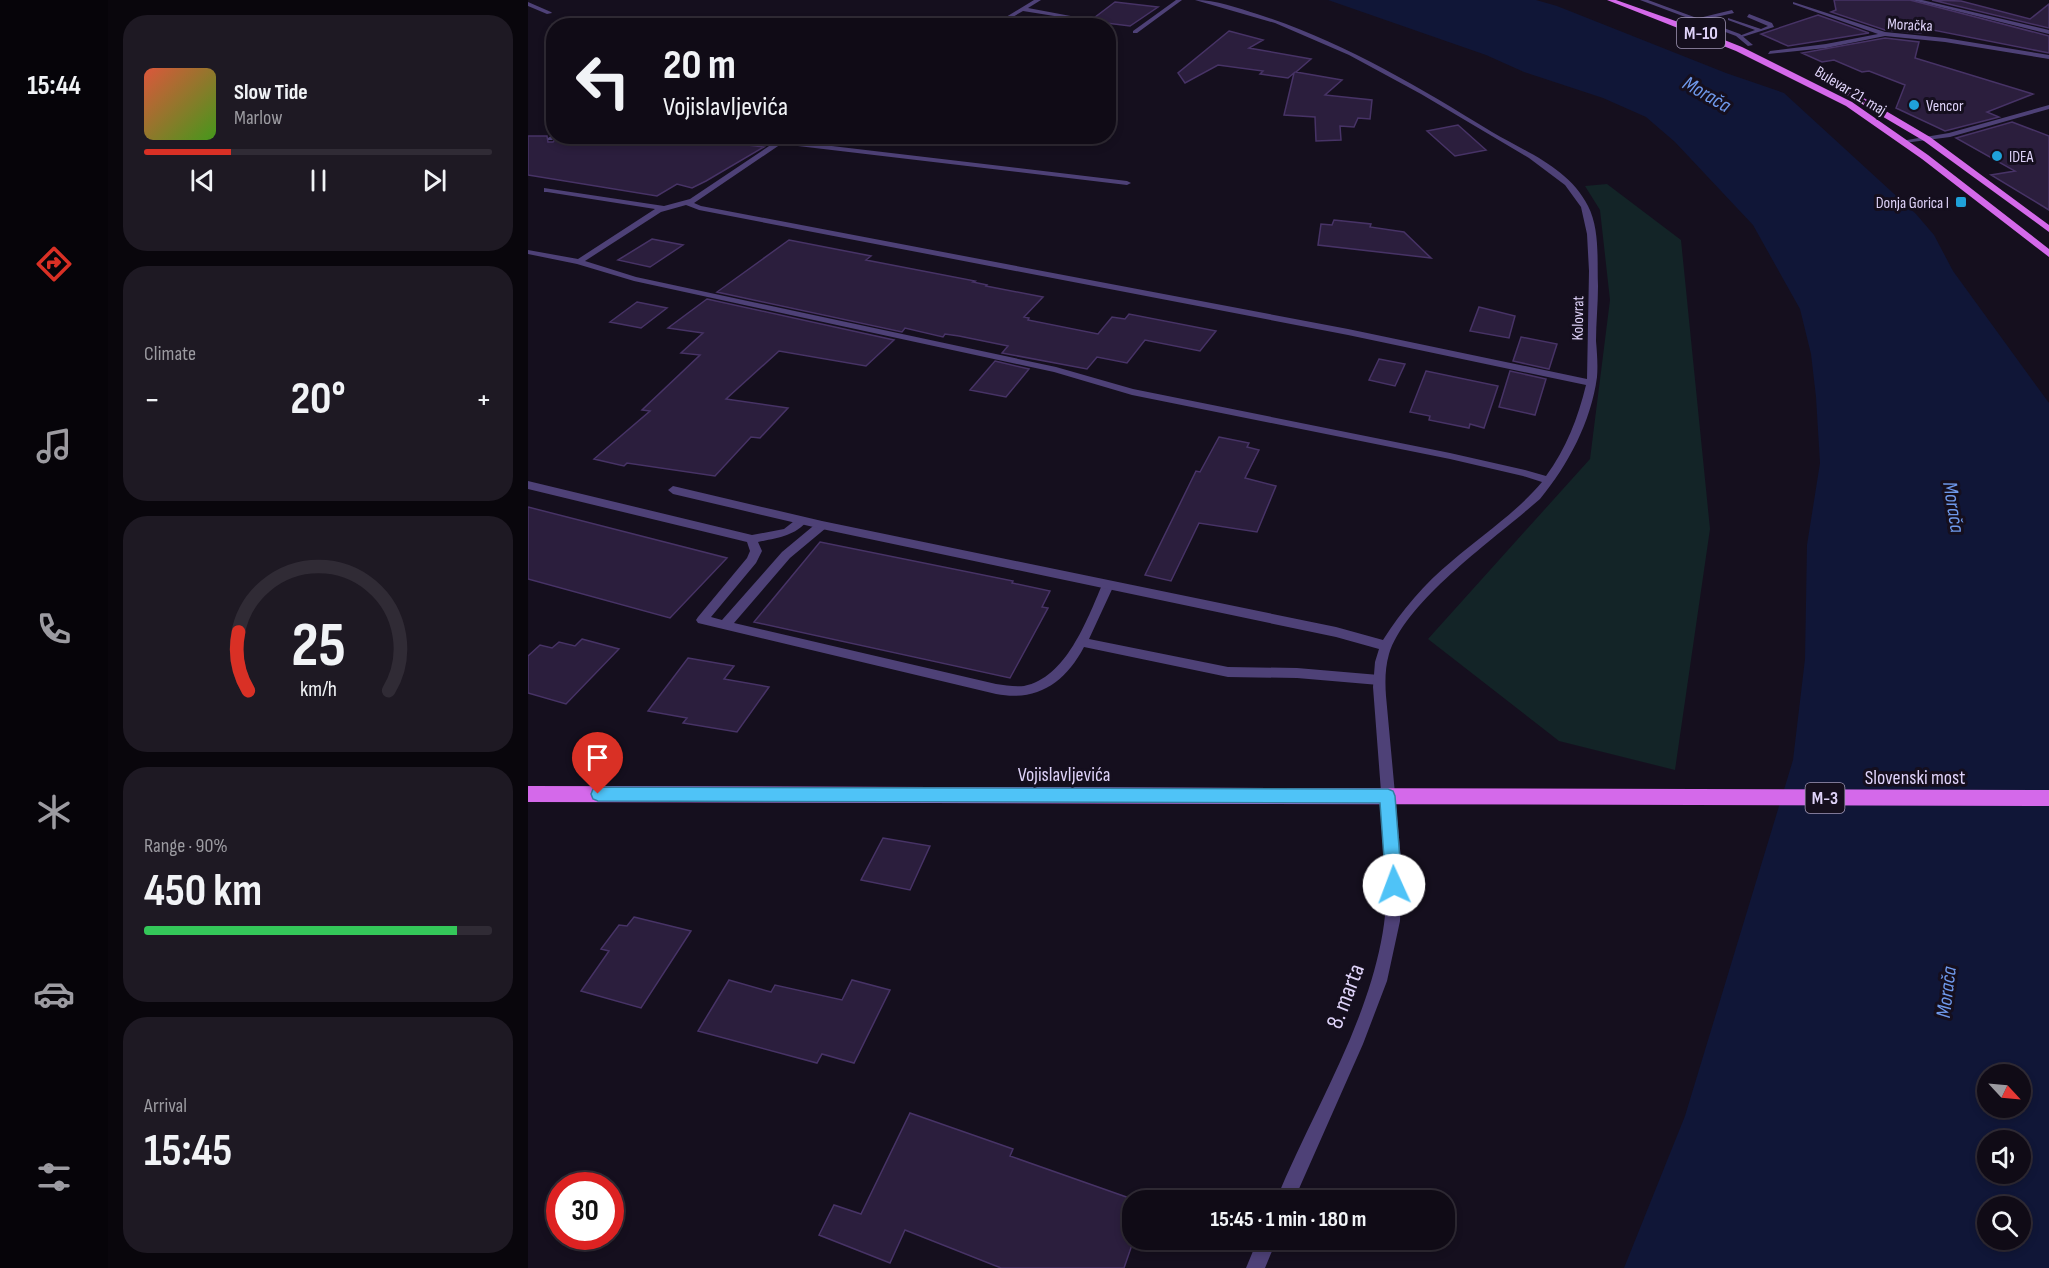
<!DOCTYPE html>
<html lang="en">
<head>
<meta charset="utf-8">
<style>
  body { margin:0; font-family:"Sofia Sans Condensed",sans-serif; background:#1e1923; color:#f1f3f6; height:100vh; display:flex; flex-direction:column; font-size:22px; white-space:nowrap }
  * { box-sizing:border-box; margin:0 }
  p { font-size:20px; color:#9c9ba1 }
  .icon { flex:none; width:33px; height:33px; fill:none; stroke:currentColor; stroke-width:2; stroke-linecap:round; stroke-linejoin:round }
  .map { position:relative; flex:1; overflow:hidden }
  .side { display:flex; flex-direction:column; gap:15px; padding:15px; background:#09060c; width:420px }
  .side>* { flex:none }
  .top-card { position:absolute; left:18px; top:18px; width:570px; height:126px; border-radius:24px; box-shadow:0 3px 9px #0003,0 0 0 2px #302b35; background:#100b16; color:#f1f3f6; overflow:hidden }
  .needle { width:39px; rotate:116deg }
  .buttons { position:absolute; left:1449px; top:1064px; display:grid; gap:12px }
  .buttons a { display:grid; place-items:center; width:54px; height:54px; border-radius:50%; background:#100b16; box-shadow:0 3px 9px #0003,0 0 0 2px #302b35; font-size:30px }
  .speed { position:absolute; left:18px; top:1172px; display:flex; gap:12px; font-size:30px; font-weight:700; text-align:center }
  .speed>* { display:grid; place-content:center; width:78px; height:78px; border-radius:50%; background:#100b16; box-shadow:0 3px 9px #0003,0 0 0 2px #302b35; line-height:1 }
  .speed .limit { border:9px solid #d22; background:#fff; color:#111 }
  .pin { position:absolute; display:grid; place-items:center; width:51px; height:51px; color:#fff; margin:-62px -26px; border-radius:50% 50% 50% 0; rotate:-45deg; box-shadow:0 0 6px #0007 }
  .pin .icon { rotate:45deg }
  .me { position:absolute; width:66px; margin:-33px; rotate:358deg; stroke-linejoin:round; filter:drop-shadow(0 0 4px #0008) }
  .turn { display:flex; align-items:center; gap:21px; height:126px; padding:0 18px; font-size:27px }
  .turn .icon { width:78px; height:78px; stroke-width:2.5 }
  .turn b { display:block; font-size:42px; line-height:51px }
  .big { font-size:45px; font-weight:700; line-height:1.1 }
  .side .widget { flex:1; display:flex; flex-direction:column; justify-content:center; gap:9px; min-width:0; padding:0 21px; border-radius:24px; background:#1e1923 }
  .side .dial { align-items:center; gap:0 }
  .dial svg { height:156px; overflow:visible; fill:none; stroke:#302b35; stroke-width:7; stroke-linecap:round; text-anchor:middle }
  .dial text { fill:#f1f3f6; stroke:none }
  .song { display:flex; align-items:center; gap:18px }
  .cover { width:72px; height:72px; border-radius:9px; background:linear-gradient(135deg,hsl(10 70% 55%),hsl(100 70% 35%)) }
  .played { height:6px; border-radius:3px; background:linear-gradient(90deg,#d93025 25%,#302b35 25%) }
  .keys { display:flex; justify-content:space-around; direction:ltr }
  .heat { display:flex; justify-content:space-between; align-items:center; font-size:33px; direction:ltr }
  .charge { height:9px; border-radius:4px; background:linear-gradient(90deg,#34c759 90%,#302b35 0) }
  .trip { position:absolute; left:594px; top:1190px; width:333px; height:60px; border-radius:24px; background:#100b16; box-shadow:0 3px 9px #0003,0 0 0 2px #302b35; font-weight:700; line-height:60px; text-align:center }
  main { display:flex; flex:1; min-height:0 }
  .dock { display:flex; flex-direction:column; width:108px; justify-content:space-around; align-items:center; background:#060409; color:#9c9ba1 }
  .dock .icon { width:42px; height:42px }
  .dock .active { color:#d93025 }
  .dock b { font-size:27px; color:#f1f3f6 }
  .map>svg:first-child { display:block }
  .green { fill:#132427 }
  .water { fill:#101637; fill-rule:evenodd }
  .building { fill:#2b1e3d; stroke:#473366; stroke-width:1.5 }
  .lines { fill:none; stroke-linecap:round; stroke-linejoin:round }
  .service { fill:#4e4177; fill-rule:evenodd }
  .minor { fill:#4e4177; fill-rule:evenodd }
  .primary { fill:#d469ea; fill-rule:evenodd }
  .route { fill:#4fc3f7; stroke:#337fa1; stroke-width:1.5 }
  .poi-dot { fill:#1fa1d9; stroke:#150f1e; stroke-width:2 }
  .labels { text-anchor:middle; stroke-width:6; stroke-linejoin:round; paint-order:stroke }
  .far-street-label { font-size:16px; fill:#dfd3f9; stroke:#150f1e }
  .far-poi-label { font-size:16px; fill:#dfd3f9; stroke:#150f1e; text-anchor:start }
  .shield { fill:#150f1e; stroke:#a298b7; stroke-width:1.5 }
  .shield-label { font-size:18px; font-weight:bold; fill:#dfd3f9 }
  .street-label { font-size:20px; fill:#dfd3f9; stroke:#150f1e }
  .water-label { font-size:21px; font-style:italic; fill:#6f99eb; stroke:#150f1e }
  .near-street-label { font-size:24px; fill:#dfd3f9; stroke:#150f1e }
</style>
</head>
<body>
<main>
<nav class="dock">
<b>15:44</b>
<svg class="icon active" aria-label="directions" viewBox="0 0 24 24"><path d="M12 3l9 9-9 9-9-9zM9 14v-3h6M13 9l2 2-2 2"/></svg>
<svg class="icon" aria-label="music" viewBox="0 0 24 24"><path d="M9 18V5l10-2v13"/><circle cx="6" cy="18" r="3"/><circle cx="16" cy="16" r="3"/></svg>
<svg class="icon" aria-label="phone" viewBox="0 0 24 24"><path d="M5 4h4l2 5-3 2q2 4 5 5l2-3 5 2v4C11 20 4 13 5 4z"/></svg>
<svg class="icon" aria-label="climate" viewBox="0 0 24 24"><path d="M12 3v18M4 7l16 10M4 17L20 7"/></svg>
<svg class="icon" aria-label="car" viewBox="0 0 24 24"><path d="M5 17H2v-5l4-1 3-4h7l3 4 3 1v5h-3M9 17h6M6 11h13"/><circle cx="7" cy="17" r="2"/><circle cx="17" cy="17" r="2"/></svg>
<svg class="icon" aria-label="filters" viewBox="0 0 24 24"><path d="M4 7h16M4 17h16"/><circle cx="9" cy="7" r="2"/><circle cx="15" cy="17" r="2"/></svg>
</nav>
<section class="side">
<div class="widget">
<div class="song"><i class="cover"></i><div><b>Slow Tide</b><p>Marlow</p></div></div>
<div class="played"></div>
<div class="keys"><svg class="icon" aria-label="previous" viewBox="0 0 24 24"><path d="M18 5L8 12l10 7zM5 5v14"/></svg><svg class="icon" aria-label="pause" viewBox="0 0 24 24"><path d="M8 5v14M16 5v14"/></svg><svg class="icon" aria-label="next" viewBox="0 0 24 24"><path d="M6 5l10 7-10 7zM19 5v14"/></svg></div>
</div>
<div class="widget"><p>Climate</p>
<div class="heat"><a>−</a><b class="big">20°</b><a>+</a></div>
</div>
<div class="widget dial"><svg viewBox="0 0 100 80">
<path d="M14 69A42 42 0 1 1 86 69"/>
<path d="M14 69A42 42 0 0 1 9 39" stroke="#d93025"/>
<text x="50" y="56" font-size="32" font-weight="700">25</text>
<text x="50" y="72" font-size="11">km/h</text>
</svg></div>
<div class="widget"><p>Range · 90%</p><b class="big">450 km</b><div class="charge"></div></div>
<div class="widget"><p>Arrival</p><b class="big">15:45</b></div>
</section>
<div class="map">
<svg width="1521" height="1268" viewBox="0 0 1521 1268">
  <rect width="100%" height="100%" fill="#150f1e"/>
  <!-- green -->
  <path class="green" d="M1079 184 1153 240 1182 529 1147 770 1031 741 900 639 1062 459 1082 300 1072 210 1057 186Z"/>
  <!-- water -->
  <path class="water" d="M800 0H1008L1029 6 1198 73 1256 93 1388 214 1406 235 1425 271 1521 403V1268H1096L1157 1116 1265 760 1277 659 1279 545 1292 463 1288 397 1283 354 1272 309 1225 225 1147 142 1118 117 1075 98 996 72 958 55ZM1460 1074H1492V1107H1460ZM1460 1140H1492V1173H1460ZM1460 1206H1492V1239H1460Z"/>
  <!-- building -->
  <path class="building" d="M1306 0H1382L1521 36V53L1395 28 1393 33 1357 30 1303 12 1308 10Z
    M1404 0 1433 1 1502 19 1521 4V28Z
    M587 2 630 7 602 26 562 21Z
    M1290 15 1341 33 1260 46 1233 34Z
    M701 31 735 40 721 48 783 59 768 72 814 80 797 95 844 100 842 119 830 118 826 127 812 126 813 140 788 141 787 117 756 115 766 73 760 78 732 74 735 71 690 65 657 83 650 73Z
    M1357 38 1391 42 1387 58 1505 94 1459 112 1471 117 1417 131 1368 108 1377 85 1341 71 1334 72 1306 60 1294 62 1274 53Z
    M1484 122 1521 136V210L1463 175 1487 171 1428 138Z
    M930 125 958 150 927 156 899 131Z
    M0 136H19L20 142H25L30 136H145L236 147 178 181 164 188 149 184 129 196 0 175Z
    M806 220 843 224 842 227 876 232 903 258 790 245 793 224 804 225Z
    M124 239 155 245 122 267 90 260Z
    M261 240 343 256 338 260 447 281 445 282 459 285 458 286 515 297 496 317 501 318 500 320 570 334 584 317 597 319 601 314 688 331 672 351 617 340 599 363 569 357 559 369 474 353 480 346 431 336 417 334 415 337 377 328 374 332 189 292Z
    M179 299 366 340 338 366 251 351 198 399 260 408 232 438 223 437 187 476 99 463 96 466 66 459 122 411 114 410 172 355 153 353 175 333 140 328Z
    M109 302 139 308 113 328 82 322Z
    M951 307 987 316 981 338 942 331Z
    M993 337 1029 344 1021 369 985 361Z
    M851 359 877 364 867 386 841 380Z
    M467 361 501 369 478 397 442 390Z
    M898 371 970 386 956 428 942 424 941 428 901 420 902 416 882 412Z
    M982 371 1018 379 1007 415 971 407Z
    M691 437 721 443 719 447 731 450 717 478 748 486 729 532 671 523 643 581 617 575 668 471 672 472Z
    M0 507 199 558 142 618 0 579Z
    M292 542 485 581 484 583 522 591 514 607 520 608 482 678 226 622Z
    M54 639 91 649 38 704 0 693V656L12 645 24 648 31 642 47 646Z
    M160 658 206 666 196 679 241 687 209 732 155 723 159 718 120 711Z
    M355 838 402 846 382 890 333 880Z
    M106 917 163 931 113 1008 53 991 81 951 73 949 91 925 99 926Z
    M201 980 243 992 247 985 314 1000 324 980 362 990 326 1063 294 1054 289 1063 170 1031Z
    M382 1113 485 1149 482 1156 607 1200H604L606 1239 596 1268H473L377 1230 362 1263 291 1235 306 1205 333 1214Z"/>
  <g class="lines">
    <!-- service -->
    <path class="service" d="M0 2 23 12 24 13 19 14 0 6Z
      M1204 10 1206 13 1170 21 1167 19Z
      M1221 14 1244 23 1246 27 1211 38V36L1227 30 1200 20V18L1233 29 1240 26 1219 17Z
      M0 481 224 535 256 529 270 518H278L279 521C267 536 249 538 230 542L234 551 228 563 183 617 194 620 254 552 290 522H298L299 525 298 528 262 558 206 623 468 684C477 685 487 687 496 686 538 678 559 620 574 585L580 581 586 585 561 639 700 667 769 668 851 675 855 676 857 680 855 684 851 685 769 678 700 677 556 647C537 683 509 702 468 694L170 623 168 620 170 617 219 558 222 551 219 542 0 489Z"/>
    <!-- minor -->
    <path class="minor" d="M506 0H513L500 8 548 17 545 19 495 11 483 18 478 17Z
      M648 0H654L609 33H605V31Z
      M667 0C688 0 710 8 729 14 814 41 889 86 964 132 998 152 1041 168 1060 206 1072 229 1069 261 1070 286 1070 304 1068 323 1068 341 1069 353 1070 365 1069 377 1063 422 1040 465 1012 499 969 537 878 600 861 654 857 668 857 682 858 696L874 870 872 921 859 981 835 1044 766 1200H748C783 1115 835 1033 853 942 858 918 859 894 859 870L845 687 847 662 851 649 808 637 294 529 145 494 140 490 145 486 294 521 808 627 855 640C874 610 896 584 924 561 954 535 988 513 1014 482L995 476 922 459 604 395 526 372 106 281 49 264 0 254V250L50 259 127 209 19 192H16V188L136 206 162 199 247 142 234 136H244L253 140 599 181 603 183 599 185 253 144 166 203 173 206 820 329 1059 379 1061 271 1059 234 1053 207 1037 185 1001 158 893 94 821 55 747 23ZM158 205 171 210 820 335 1058 385C1050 418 1038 449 1018 476L997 470 922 453 605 389 528 367 108 277 57 261 133 212Z
      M1112 0H1120L1212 34 1225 45 1220 46 1208 36Z
      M1384 0H1394L1521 30V34Z
      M1265 2 1357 32 1417 38 1521 55V59L1417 42 1357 36 1298 48 1240 54 1242 51 1298 44 1350 34 1265 4Z
      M1521 105V109L1422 137 1376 143 1373 141 1421 133Z
      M26 134V136L28 137 24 140H20V138Z
      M730 1239H749L737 1268H718Z"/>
    <!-- primary -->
    <path class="primary" d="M1079 0H1088L1156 24 1214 47 1324 102 1400 155 1521 249V257L1394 159 1318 106 1208 51Z
      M1318 91H1324L1402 137 1521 225V232L1396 141 1318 95Z
      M0 786 1521 790V806L0 802Z"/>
  </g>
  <!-- route -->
  <path class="route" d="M70 787 860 789 865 791 867 796 874 885 872 891 866 893 860 891 858 885 852 803 70 801 65 799 63 794 65 789Z"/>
  <!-- markers -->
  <g class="poi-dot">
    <circle cx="1386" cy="105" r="6"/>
    <circle cx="1469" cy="156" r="6"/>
    <rect x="1427" y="196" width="12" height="12" rx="3"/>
  </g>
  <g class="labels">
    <!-- far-street labels -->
    <g class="far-street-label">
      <text transform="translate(1382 24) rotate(3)" y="6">Moračka</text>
      <text transform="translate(1323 90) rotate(31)" y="6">Bulevar 21. maj</text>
      <text transform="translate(1049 318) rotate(-89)" y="6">Kolovrat</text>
    </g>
    <!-- far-poi labels -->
    <g class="far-poi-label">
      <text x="1398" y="111">Vencor</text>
      <text x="1481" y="162">IDEA</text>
      <text x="1421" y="208" text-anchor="end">Donja Gorica I</text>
    </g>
    <!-- shield labels -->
    <g class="shield">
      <rect x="1149" y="18" width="48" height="30" rx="4.5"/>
      <rect x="1277.5" y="783" width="39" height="30" rx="4.5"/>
    </g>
    <g class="shield-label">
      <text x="1173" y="39">M-10</text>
      <text x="1297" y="804">M-3</text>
    </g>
    <!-- street labels -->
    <g class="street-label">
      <text x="536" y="781">Vojislavljevića</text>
      <text x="1387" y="784">Slovenski most</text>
    </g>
    <!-- water labels -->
    <g class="water-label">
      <text transform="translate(1179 94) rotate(30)" y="7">Morača</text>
      <text transform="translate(1426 507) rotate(81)" y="7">Morača</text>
      <text transform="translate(1418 992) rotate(-83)" y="7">Morača</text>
    </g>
    <!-- near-street labels -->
    <g class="near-street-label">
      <text transform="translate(817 996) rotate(-69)" y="8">8. marta</text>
    </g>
  </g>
</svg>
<div class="buttons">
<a><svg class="needle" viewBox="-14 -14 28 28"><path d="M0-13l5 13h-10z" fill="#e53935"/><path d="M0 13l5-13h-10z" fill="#9c9ba1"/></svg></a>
<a><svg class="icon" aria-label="sound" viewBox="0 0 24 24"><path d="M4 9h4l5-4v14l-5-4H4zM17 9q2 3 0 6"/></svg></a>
<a><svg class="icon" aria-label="search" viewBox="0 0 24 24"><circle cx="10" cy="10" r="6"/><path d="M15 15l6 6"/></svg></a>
</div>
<div class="speed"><div class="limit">30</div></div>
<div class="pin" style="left:70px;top:794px;background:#d93025"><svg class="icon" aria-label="arrive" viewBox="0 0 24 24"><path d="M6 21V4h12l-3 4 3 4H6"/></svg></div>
<svg class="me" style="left:866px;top:885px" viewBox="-20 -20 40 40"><circle r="19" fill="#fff"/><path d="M0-13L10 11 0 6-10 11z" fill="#4fc3f7"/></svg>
<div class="trip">15:45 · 1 min · 180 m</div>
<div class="top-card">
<div class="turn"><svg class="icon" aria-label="left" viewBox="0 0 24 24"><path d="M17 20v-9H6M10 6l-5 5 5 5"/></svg><div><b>20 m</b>Vojislavljevića</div></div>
</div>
</div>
</main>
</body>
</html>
